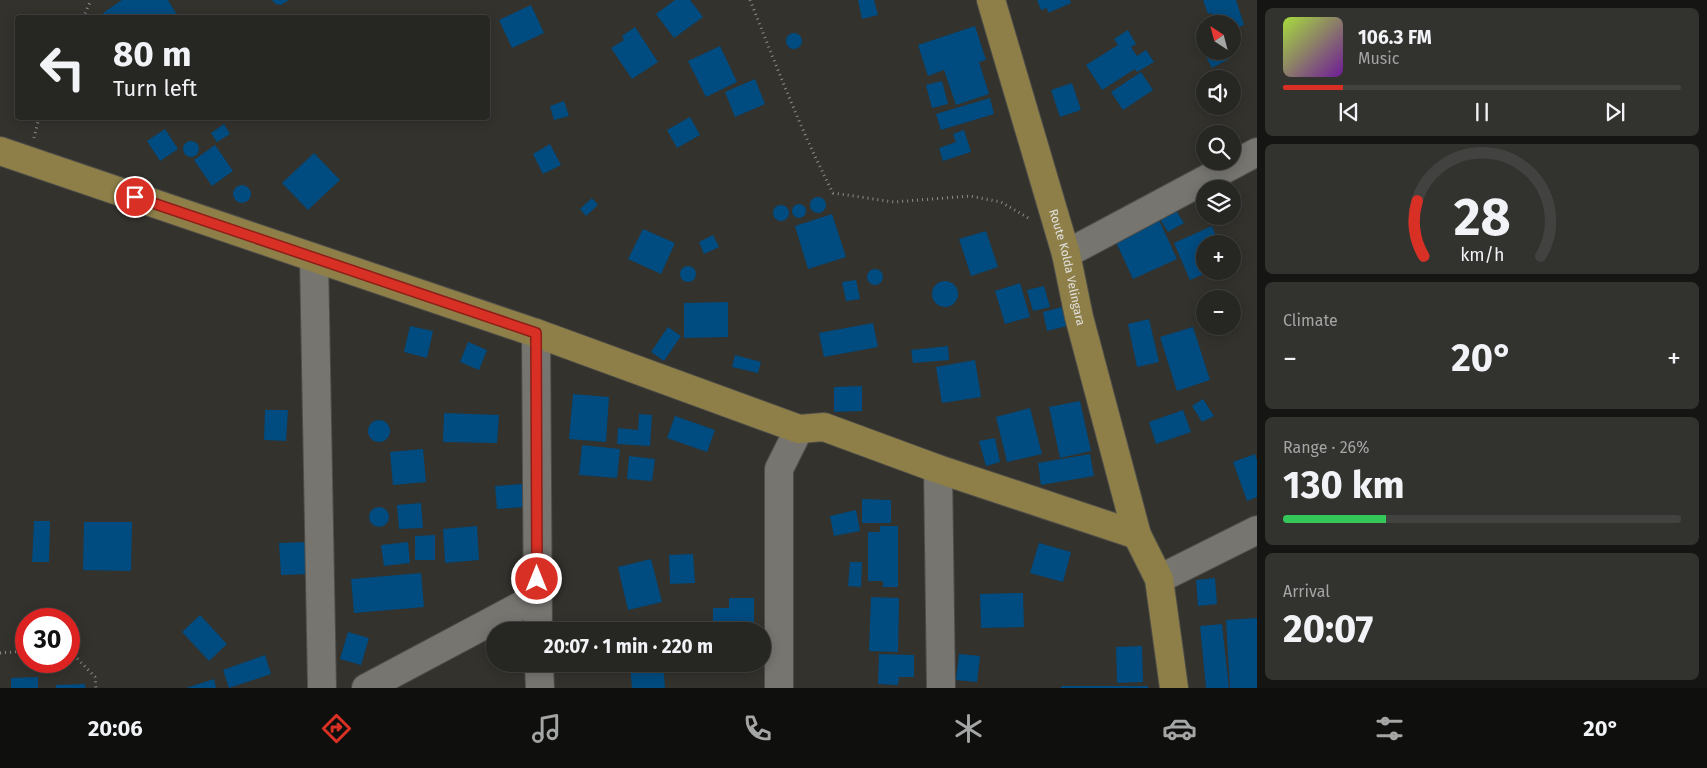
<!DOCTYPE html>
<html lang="en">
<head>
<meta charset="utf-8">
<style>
  body { margin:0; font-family:"Fira Sans",sans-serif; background:#32322f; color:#f1f3f6; height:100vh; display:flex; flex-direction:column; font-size:19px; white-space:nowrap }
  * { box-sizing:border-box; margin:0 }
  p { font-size:16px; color:#a4a5a5 }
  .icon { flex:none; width:28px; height:28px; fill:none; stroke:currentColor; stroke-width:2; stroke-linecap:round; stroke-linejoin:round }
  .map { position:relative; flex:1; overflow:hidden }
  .sheet { display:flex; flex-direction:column; gap:8px; padding:8px; background:#151513; width:450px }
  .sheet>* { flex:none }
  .banner { position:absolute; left:15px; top:15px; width:475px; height:105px; border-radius:5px; box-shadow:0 2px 12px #0003,0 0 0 1px #424340; background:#262622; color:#f1f3f6; overflow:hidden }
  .needle { width:32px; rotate:324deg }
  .tools { position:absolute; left:1196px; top:15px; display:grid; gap:10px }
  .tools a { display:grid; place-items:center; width:45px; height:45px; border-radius:50%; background:#262622; box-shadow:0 2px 12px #0003,0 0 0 1px #424340; font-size:25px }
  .speed { position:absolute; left:15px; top:608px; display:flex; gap:10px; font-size:25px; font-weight:700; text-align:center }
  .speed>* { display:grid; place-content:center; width:65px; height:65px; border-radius:50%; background:#262622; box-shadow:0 2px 12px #0003,0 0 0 1px #424340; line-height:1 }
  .speed .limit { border:8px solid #d22; background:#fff; color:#111 }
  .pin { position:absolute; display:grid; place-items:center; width:42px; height:42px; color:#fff; margin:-21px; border:2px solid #fff; border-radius:50%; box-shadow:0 1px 5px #0007 }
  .me { position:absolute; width:55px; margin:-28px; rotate:0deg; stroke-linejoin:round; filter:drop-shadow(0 0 4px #0008) }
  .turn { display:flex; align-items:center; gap:18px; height:105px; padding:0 15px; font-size:22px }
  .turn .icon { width:65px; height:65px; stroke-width:2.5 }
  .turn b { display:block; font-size:35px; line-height:42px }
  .big { font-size:38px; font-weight:700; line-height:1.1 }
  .sheet .tile { flex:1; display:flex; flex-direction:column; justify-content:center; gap:8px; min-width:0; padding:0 18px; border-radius:8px; background:#32322f }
  .sheet .dial { align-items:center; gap:0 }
  .dial svg { height:130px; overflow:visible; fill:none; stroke:#424340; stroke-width:7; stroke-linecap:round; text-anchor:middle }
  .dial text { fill:#f1f3f6; stroke:none }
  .song { display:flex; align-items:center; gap:15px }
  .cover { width:60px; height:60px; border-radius:8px; background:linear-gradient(135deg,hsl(80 70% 55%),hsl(280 70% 35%)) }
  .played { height:5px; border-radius:2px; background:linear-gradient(90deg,#d93025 15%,#424340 15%) }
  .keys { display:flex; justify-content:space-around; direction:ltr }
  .heat { display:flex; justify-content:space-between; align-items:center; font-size:28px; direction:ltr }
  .charge { height:8px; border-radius:4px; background:linear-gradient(90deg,#34c759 26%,#424340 0) }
  .trip { position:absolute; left:486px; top:622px; width:285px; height:50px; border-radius:25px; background:#262622; box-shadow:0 2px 12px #0003,0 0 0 1px #424340; font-weight:700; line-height:50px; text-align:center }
  .dock { display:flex; height:80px; justify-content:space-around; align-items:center; background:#0f0f0e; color:#a4a5a5 }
  .dock .icon { width:35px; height:35px }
  .dock .selected { color:#d93025 }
  .dock b { font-size:22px; color:#f1f3f6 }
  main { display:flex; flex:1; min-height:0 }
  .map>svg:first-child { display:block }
  .building { fill:#004b7f }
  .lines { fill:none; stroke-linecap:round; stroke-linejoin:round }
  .minor-casing { stroke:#4e4d49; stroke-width:30 }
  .major-casing { stroke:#4e4d49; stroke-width:30 }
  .path { stroke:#8d8c88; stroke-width:3; stroke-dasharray:1 4; stroke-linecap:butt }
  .minor { stroke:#777570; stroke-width:28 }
  .major { stroke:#8e7f48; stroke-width:28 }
  .route-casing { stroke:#8d1f18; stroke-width:12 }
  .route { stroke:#d93025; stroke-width:9 }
  .labels { text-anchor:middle; stroke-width:5; stroke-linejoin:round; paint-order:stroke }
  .street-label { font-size:12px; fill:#e1e0dd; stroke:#1a1a18 }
</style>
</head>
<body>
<main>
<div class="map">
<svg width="1257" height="688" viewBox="0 0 1257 688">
  <rect width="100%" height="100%" fill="#33322d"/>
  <!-- building -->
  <path class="building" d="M122 0H168L177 15 173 18H105L103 13Z
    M272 0H289L281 5 276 4Z
    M675 0H690L703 17 674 38 656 14Z
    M858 0H874L878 15 862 19Z
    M1037 0H1070L1071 3 1048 13 1047 8 1041 10Z
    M1203 0H1236L1244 25 1232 30V24H1215L1212 13 1208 14Z
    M531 5 544 33 512 48 499 20Z
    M975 26 986 60 979 62 989 94 956 105 944 70 928 76 918 45Z
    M635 27 658 62 632 79 611 48 624 40 622 36Z
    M1128 30 1136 44 1131 47 1137 56 1146 50 1154 62 1137 72 1135 69 1102 90 1086 65 1118 45 1114 39Z
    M786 41a8 8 0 1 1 16 0a8 8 0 1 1-16 0Z
    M720 46 737 82 706 97 688 61Z
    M1211 51H1225L1229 59 1212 68 1205 55Z
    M1141 72 1153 90 1123 110 1111 92Z
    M755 79 765 104 735 117 725 92Z
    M942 81 948 104 932 108 926 85Z
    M1072 83 1081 110 1060 117 1051 90Z
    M990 98 994 114 941 130 936 114Z
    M564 101 569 116 554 120 550 106Z
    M690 117 700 135 677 148 667 130Z
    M224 124 230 134 217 142 211 133Z
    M165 129 178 149 160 161 147 141Z
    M964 130 971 152 943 161 939 148 956 142 953 134Z
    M183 149a8 8 0 1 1 16 0a8 8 0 1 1-16 0Z
    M550 144 561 165 543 174 533 154Z
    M215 145 233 171 212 186 194 160Z
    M314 153 340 180 308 210 282 183Z
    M233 194a9 9 0 1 1 18 0a9 9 0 1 1-18 0Z
    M810 205a8 8 0 1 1 16 0a8 8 0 1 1-16 0Z
    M592 198 598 205 586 216 580 209Z
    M792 211a7 7 0 1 1 14 0a7 7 0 1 1-14 0Z
    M773 213a8 8 0 1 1 16 0a8 8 0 1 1-16 0Z
    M1173 206 1184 223 1168 232 1158 216Z
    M832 214 846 257 808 269 795 226Z
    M1159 220 1177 259 1133 279 1115 240Z
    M1212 226 1219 244H1205V271H1211L1190 280 1174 243Z
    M643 229 675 243 661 274 628 259Z
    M986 231 998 267 971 276 959 239Z
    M713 235 719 247 704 254 699 242Z
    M680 274a8 8 0 1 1 16 0a8 8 0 1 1-16 0Z
    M867 277a8 8 0 1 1 16 0a8 8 0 1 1-16 0Z
    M856 280 860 299 846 301 842 282Z
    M932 294a13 13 0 1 1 26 0a13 13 0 1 1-26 0Z
    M1020 283 1030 317 1005 324 995 291Z
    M1044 286 1050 307 1033 311 1027 290Z
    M728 302V337L684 338V303Z
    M1062 307 1067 326 1047 331 1043 312Z
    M1149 319 1159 362 1137 367 1128 324Z
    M873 323 878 347 824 357 819 333Z
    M410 326 433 331 427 358 404 352Z
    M668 327 681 336 664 361 651 352Z
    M1193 327 1210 380 1177 391 1160 337Z
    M468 342 487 350 479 370 460 362Z
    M948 346 949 360 913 363 911 350Z
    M735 355 761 362 758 373 732 367Z
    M975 360 981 397 942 403 936 367Z
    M862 386V411L834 412V387Z
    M573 394 609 397 606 442 569 439Z
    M1203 399 1214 416 1202 422 1192 406Z
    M1080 401 1091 451 1060 458 1049 407Z
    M1030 408 1042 454 1007 462 996 417Z
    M265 410H288L286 441 264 440Z
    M1183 410 1191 432 1156 444 1149 422Z
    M444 413 499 415 497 443 443 442Z
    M639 414 652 415 650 446 617 444 618 428 638 430Z
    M675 416 715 430 707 452 667 438Z
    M368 431a11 11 0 1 1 22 0a11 11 0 1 1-22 0Z
    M995 438 1000 462 986 466 979 441Z
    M582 445 620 449 617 478 579 475Z
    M423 449 426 482 393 485 390 452Z
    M1090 454 1094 476 1041 485 1038 463Z
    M1255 454 1257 460V497L1247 501 1233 462Z
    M629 456 655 459 652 481 627 479Z
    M523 484 525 507 497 509 495 486Z
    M862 499 891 500V523H862Z
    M421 503 423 528 399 529 397 505Z
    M369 517a10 10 0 1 1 20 0a10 10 0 1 1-20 0Z
    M856 510 860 531 834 536 830 516Z
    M34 521H50L49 562H32Z
    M84 522H132L131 571 83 570Z
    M477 526 479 560 445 563 443 529Z
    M880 526H898V587H883V581H868V532H880Z
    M435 535V560H415V536Z
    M307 542 308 574 281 575 279 543Z
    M408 542 410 563 384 566 381 545Z
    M1039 543 1071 552 1063 582 1030 573Z
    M693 554 695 583 670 584 669 555Z
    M651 559 662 602 628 610 618 567Z
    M850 562H862L861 587 848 586Z
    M421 573 424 607 354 613 351 579Z
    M1215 578 1217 604 1198 606 1196 580Z
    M1023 593 1024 627 981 628 980 594Z
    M871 597 899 598 898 652 869 651Z
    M729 598H754V631H713V608H729Z
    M200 615 227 644 209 661 182 632Z
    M1257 618V688H1230L1226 620Z
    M1222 624 1229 688H1206L1200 626Z
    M348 632 369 638 361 665 340 659Z
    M1142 646 1143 682 1117 683 1116 647Z
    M879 654 914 655V677H899L898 685 878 684Z
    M959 654 980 656 977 682 956 680Z
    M265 655 271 674 229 688 223 670Z
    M630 664H663L665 688H632Z
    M38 677V688H11V678Z
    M214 679 216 688H186Z
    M85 684V688H56V685Z
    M1061 686H1148V688H1061Z"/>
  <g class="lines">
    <!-- minor casing -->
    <g class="minor-casing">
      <path id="minor" d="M1066 254 1257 152
        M314 258 322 688
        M536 333 538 631
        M938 469 941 688
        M1159 579 1257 530
        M539 664 540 688
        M366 688 537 597
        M779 688V469L799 429"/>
    </g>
    <!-- major casing -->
    <g class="major-casing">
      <g id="major">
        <path id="s1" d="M991 0 1066 254 1079 317 1137 535 1159 579 1174 688"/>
        <path d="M0 151 536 333 799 429 824 427 938 469 1137 535"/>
      </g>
    </g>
    <!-- path -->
    <path class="path" d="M750 0C776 65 801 131 833 193L894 202 970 196 1001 202 1030 219
      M83 18 91 0
      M34 138 39 118
      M0 653 26 651
      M69 654 74 655 95 677 96 688"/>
    <!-- minor -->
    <use href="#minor" class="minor"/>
    <!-- major -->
    <use href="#major" class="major"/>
  </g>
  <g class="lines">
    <!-- route casing -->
    <g class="route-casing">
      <path id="route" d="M135 197 536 333 537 579"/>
    </g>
    <!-- route -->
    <use href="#route" class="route"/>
  </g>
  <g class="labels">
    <!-- street labels -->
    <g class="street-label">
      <text dy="4" stroke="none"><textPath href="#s1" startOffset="278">Route Kolda Velingara</textPath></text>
    </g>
  </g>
</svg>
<div class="tools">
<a><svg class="needle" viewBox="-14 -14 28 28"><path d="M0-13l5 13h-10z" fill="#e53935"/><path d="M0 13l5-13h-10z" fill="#a4a5a5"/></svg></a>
<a><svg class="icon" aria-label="sound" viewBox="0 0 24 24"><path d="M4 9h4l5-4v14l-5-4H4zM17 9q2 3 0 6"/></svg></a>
<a><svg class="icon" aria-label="search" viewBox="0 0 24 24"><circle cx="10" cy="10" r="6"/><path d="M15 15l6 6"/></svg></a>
<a><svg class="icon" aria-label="layers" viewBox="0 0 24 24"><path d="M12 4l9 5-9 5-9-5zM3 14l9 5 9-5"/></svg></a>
<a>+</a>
<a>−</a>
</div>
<div class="speed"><div class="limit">30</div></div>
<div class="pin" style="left:135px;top:197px;background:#d93025"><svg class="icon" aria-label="arrive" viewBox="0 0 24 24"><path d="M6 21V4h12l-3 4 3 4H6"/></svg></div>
<svg class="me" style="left:537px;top:579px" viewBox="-20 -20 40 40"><circle r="17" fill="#d93025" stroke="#fff" stroke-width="3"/><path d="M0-11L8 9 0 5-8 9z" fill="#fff"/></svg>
<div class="trip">20:07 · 1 min · 220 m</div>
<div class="banner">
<div class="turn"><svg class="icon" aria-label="left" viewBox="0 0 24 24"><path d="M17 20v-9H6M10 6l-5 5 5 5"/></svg><div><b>80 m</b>Turn left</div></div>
</div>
</div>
<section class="sheet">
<div class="tile">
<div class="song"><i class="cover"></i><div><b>106.3 FM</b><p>Music</p></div></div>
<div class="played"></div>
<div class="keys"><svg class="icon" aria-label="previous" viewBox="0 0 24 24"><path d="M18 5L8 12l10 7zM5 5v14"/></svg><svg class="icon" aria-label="pause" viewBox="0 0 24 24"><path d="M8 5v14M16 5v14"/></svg><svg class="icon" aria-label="next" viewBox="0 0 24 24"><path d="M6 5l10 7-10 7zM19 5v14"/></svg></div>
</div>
<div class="tile dial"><svg viewBox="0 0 100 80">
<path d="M14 69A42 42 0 1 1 86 69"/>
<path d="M14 69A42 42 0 0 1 10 35" stroke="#d93025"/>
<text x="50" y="56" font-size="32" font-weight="700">28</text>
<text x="50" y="72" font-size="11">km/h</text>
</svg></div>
<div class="tile"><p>Climate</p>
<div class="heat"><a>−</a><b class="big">20°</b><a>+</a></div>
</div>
<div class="tile"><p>Range · 26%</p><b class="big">130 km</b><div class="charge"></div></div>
<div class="tile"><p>Arrival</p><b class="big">20:07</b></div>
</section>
</main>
<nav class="dock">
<b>20:06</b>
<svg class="icon selected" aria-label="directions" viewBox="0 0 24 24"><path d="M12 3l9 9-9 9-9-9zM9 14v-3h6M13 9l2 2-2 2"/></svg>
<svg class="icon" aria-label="music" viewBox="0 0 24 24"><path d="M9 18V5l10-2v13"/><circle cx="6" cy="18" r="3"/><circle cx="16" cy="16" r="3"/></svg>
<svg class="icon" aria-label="phone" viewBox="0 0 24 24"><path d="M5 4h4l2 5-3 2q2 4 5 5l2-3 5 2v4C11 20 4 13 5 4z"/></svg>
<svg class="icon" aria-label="climate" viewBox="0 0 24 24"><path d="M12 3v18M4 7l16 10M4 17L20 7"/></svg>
<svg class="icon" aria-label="car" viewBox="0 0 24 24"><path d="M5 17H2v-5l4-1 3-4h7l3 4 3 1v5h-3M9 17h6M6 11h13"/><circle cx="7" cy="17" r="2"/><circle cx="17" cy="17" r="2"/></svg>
<svg class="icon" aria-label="filters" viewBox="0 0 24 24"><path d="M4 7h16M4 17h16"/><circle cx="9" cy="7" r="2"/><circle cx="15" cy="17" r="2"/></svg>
<b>20°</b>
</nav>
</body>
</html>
